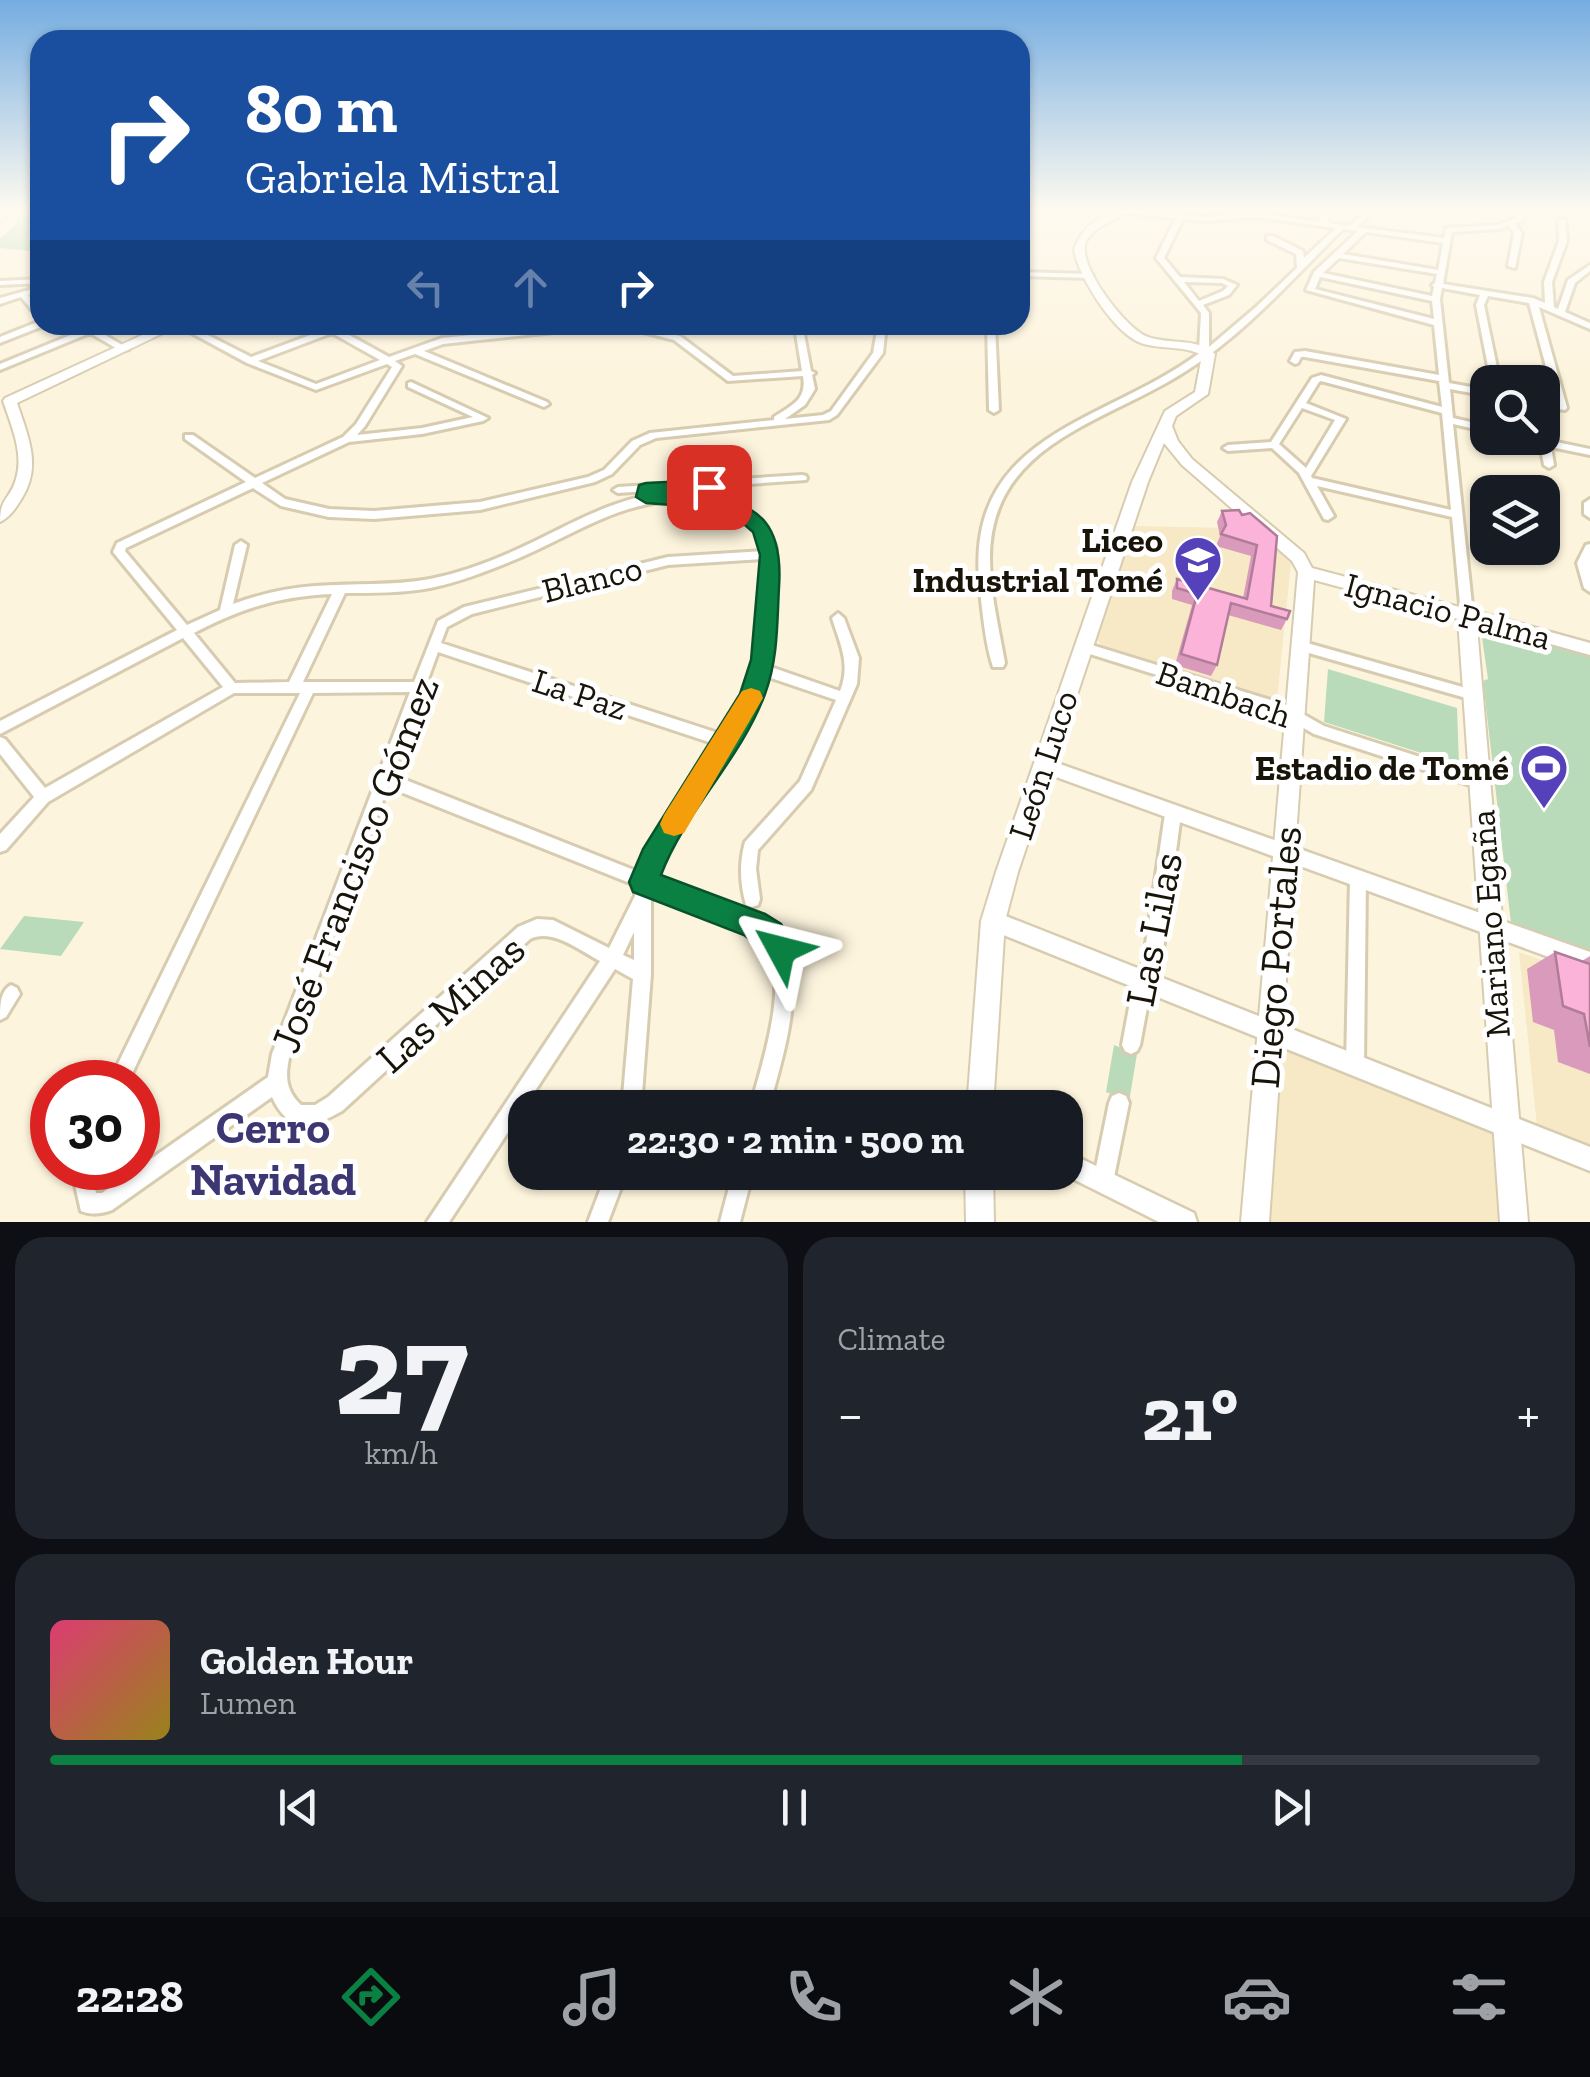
<!DOCTYPE html>
<html lang="en">
<head>
<meta charset="utf-8">
<style>
  body { margin:0; font-family:"Zilla Slab",serif; background:#20242c; color:#f1f3f6; height:100vh; display:flex; flex-direction:column; font-size:38px; white-space:nowrap }
  * { box-sizing:border-box; margin:0 }
  p { font-size:32px; color:#9ea1a6 }
  .icon { flex:none; width:55px; height:55px; fill:none; stroke:currentColor; stroke-width:2; stroke-linecap:round; stroke-linejoin:round }
  .map { position:relative; height:1222px; overflow:hidden }
  .side { display:flex; flex-direction:column; gap:15px; padding:15px; background:#0d0f14; flex:1 }
  .side>* { flex:none }
  .top-card { position:absolute; left:30px; top:30px; width:1000px; height:305px; border-radius:30px; box-shadow:0 2px 8px #0004; background:#1a4fa0; color:#fff; overflow:hidden }
  .tools { position:absolute; left:1470px; top:365px; display:grid; gap:20px }
  .tools a { display:grid; place-items:center; width:90px; height:90px; border-radius:20px; background:#171b24; box-shadow:0 2px 8px #0004; font-size:50px }
  .speed { position:absolute; left:30px; top:1060px; display:flex; gap:20px; font-size:50px; font-weight:700; text-align:center }
  .speed>* { display:grid; place-content:center; width:130px; height:130px; border-radius:50%; background:#171b24; box-shadow:0 2px 8px #0004; line-height:1 }
  .speed .limit { border:15px solid #d22; background:#fff; color:#111 }
  .pin { position:absolute; display:grid; place-items:center; width:85px; height:85px; color:#fff; margin:-42px; border-radius:20px; box-shadow:0 5px 15px #0006 }
  .me { position:absolute; width:110px; margin:-55px; rotate:308deg; stroke-linejoin:round; filter:drop-shadow(0 0 8px #0008) }
  .turn { display:flex; align-items:center; gap:35px; height:210px; padding:0 50px; font-size:45px }
  .turn .icon { width:130px; height:130px; stroke-width:2.5 }
  .turn b { display:block; font-size:70px; line-height:85px }
  .lanes { display:flex; align-items:center; height:95px; padding:0 50px; background:#0003; justify-content:center; gap:50px; direction:ltr }
  .lanes .off { opacity:.35 }
  .big { font-size:75px; font-weight:700; line-height:1.1 }
  .side .tile { flex:1; display:flex; flex-direction:column; justify-content:center; gap:15px; min-width:0; padding:0 35px; border-radius:30px; background:#20242c }
  .side .dial { align-items:center; gap:0 }
  .dial b { font-size:130px; line-height:1 }
  .song { display:flex; align-items:center; gap:30px }
  .cover { width:120px; height:120px; border-radius:15px; background:linear-gradient(135deg,hsl(340 70% 55%),hsl(50 70% 35%)) }
  .played { height:10px; border-radius:5px; background:linear-gradient(90deg,#0b8043 80%,#363941 80%) }
  .keys { display:flex; justify-content:space-around; direction:ltr }
  .heat { display:flex; justify-content:space-between; align-items:center; font-size:55px; direction:ltr }
  .side .tiles { flex:1; display:grid; gap:15px; grid-template-columns:1fr 1fr }
  .tile:last-child { grid-column:span 2 }
  .trip { position:absolute; left:508px; top:1090px; width:575px; height:100px; border-radius:30px; background:#171b24; box-shadow:0 2px 8px #0004; font-weight:700; line-height:100px; text-align:center }
  .dock { display:flex; height:160px; justify-content:space-around; align-items:center; background:#090b0e; color:#9ea1a6 }
  .dock .icon { width:70px; height:70px }
  .dock .current { color:#0b8043 }
  .dock b { font-size:45px; color:#f1f3f6 }
  .map>svg:first-child { display:block }
  .built { fill:#f7e9c5 }
  .green { fill:#b9dbb9 }
  .lines { fill:none; stroke-linecap:round; stroke-linejoin:round }
  .minor-casing { stroke:#d7ccb0; stroke-width:6 }
  .tertiary-casing { stroke:#d7ccb0; stroke-width:5 }
  .secondary-casing { stroke:#d7ccb0; stroke-width:4 }
  .minor { fill:#fff; fill-rule:evenodd }
  .tertiary { fill:#fff; fill-rule:evenodd }
  .secondary { fill:#fff; fill-rule:evenodd }
  .wall { fill:#d99abb }
  .building { fill:#fcb3d9; stroke:#b07d98; stroke-width:2.5 }
  .route { fill:#0b8043; stroke:#07532c; stroke-width:2.5 }
  .slow { fill:#f59e0b }
  .labels { text-anchor:middle; stroke-width:10; stroke-linejoin:round; paint-order:stroke }
  .poi-label { font-size:35px; font-weight:bold; fill:#18140a; stroke:#fff; text-anchor:end }
  .street-label { font-size:35px; fill:#18140a; stroke:#fff }
  .near-street-label { font-size:42px; fill:#18140a; stroke:#fff }
  .near-neighbourhood-label { font-size:45px; font-weight:bold; fill:#3c3673; stroke:#fff }
</style>
</head>
<body>
<div class="map">
<svg width="1590" height="1222" viewBox="0 0 1590 1222">
  <rect width="100%" height="100%" fill="#fdf4dd"/>
  <!-- built -->
  <path class="built" d="M1250 523 1291 563 1277 699 1102 645 1097 640 1134 526 1229 528Z
    M1519 952 1590 978V1148L1537 1126Z
    M1276 1045 1499 1135 1506 1222H1261Z"/>
  <!-- green -->
  <path class="green" d="M40 210V252L0 248V238L15 226 20 212Z
    M1480 624 1590 654V951L1511 923 1483 681 1488 679Z
    M1328 669 1457 708 1459 765 1324 722Z
    M24 916 84 922 61 956 0 949Z
    M1114 1045 1137 1054 1129 1102 1106 1092Z"/>
  <g class="lines">
    <!-- minor casing -->
    <g class="minor-casing">
      <path id="minor" d="M4 210H11L0 221V215Z
        M1120 210 1206 217 1255 213 1321 222 1318 210H1326L1329 223 1349 226 1368 210H1376L1357 227 1444 238 1446 228 1498 225 1516 218 1517 210H1525L1522 221 1514 223 1522 233 1515 268 1508 266 1514 233 1509 226 1499 229 1452 232 1443 284 1533 298 1545 303 1544 282 1559 241 1558 221 1565 219 1567 241 1552 282 1554 307 1558 309 1568 280 1590 265V271L1575 283 1565 312 1590 323V329L1539 307 1567 408 1565 410 1542 407V401L1556 404 1529 303 1488 296 1484 305 1500 382H1491L1476 305 1480 295 1442 288 1440 299 1449 383 1488 390V396L1450 389 1453 418 1488 426V432L1453 424 1473 615 1471 618H1463L1461 615 1452 517 1317 486 1334 516 1328 520 1324 519 1299 473 1272 448 1228 451 1223 448 1228 445 1271 442 1312 378 1321 375 1442 407 1439 381 1305 357H1301L1298 363 1295 364 1290 361 1295 352 1305 351 1439 375 1434 325 1306 290 1314 272 1358 231 1343 229C1293 278 1247 332 1186 371 1108 422 990 442 990 558 990 593 999 628 1005 663L1003 667H993C985 643 983 615 980 591 961 432 1104 425 1201 352L1199 350 1201 313 1156 258 1176 218 1123 213ZM1255 217 1336 228 1304 258 1303 251 1273 236H1267V240L1296 254 1297 268 1256 307 1209 347V313L1203 305 1229 295 1237 285 1223 279 1180 277 1164 258 1183 219 1206 221ZM1366 232 1443 243 1438 270 1343 254ZM1339 258 1437 274 1435 283 1432 285 1434 287 1432 296 1323 273ZM1320 277 1432 301 1434 319 1315 289ZM1184 282 1222 283 1228 286 1223 291 1199 301ZM1321 381 1442 413 1451 510 1312 478 1311 476 1346 419 1306 403 1319 382ZM1302 408 1335 420 1306 468 1279 444Z
        M1020 272 1089 274 1093 276 1089 278 1020 276Z
        M40 279V283L0 285V281Z
        M40 287V292L28 295 40 309V317L37 316 21 297 0 304V298Z
        M40 321V325L43 326 0 343V337Z
        M79 325H88L129 349 121 351 90 333 0 370V364L83 330Z
        M177 325H188L251 357 337 325H349L340 330 389 357 442 338 567 325H595L591 328 443 344 424 351 547 402 549 404 544 407 415 354 395 361 402 366 365 426 357 435 422 428 473 417 408 387V383L411 382 488 418 483 421 422 434 349 442 262 483 285 499 329 509 374 511 480 502 588 477 604 470 632 441 650 433 774 420V417C792 405 807 400 803 376L728 381 674 340 617 325H632L680 336 733 376 802 371 796 334 791 325H799L804 334 811 371 815 373 812 375 815 389 805 405 785 419 823 415 831 411 873 353 878 325H886L883 353 837 415 829 420 656 438 640 445 612 474 595 482 480 510 374 519 329 517 281 506 253 488 126 548 125 551 187 625 220 610 235 545 241 541 247 545 233 604C260 594 287 588 315 586 354 583 392 586 430 579 465 572 500 558 531 543 577 521 623 493 675 493 693 493 711 497 728 503 751 510 768 524 776 548L768 666 840 691C851 664 840 644 832 618L838 613 844 618 859 658 857 684 811 790 758 850 756 869 760 899 758 905 752 907 746 905C740 884 739 863 745 842L800 781 836 700 765 676 756 701 659 862 653 877C677 887 701 896 725 906 737 910 750 914 761 920 819 956 782 1056 769 1108H750C760 1070 793 975 763 943 745 924 678 903 651 892V974L641 1108H622L633 979 615 969 449 1222H427L600 961C580 951 553 928 530 939L342 1111C312 1128 289 1134 272 1097L112 1210C102 1214 91 1215 81 1211L71 1168H91L96 1193H102L268 1077 272 1054 410 692 313 693 128 1082H109L300 693H234L48 802 6 850 0 852V834L34 797 0 754V737L5 739 45 788 223 687 183 638 0 734V721L177 630 113 552 117 543 246 482 185 439V435H193L255 478 343 437 356 424 392 367 387 364 316 390 247 363ZM332 333 380 360 316 384 258 361ZM678 500C711 503 758 512 764 551L668 557 464 607 438 621 414 682H303L345 593C373 593 402 593 430 588 460 582 490 570 519 558 575 534 614 504 678 500ZM763 559 756 661 745 696 721 734 441 643 447 627 472 614 668 565ZM332 594 289 682 235 683 194 633C240 609 279 596 332 594ZM438 652 715 744 647 853 639 872 393 775ZM388 787 635 885V896L609 948 553 920 537 919 518 927 328 1097 315 1105H301C285 1090 285 1075 290 1054ZM634 932V960L623 955Z
        M987 325H995L999 410 994 413 989 410Z
        M1520 438H1537L1590 449V455L1551 447 1554 465 1549 468 1544 465 1540 444 1521 440Z
        M802 475 806 476 807 478 806 480 618 493 613 490 618 487Z
        M1590 499V518L1584 514V503Z
        M1590 544V592L1584 588 1577 563 1586 545Z
        M1300 641 1473 690 1478 691 1480 695 1478 699 1473 700 1295 649 1294 646 1295 643Z
        M1082 642 1287 705 1324 726 1479 776 1484 777 1486 782 1484 787 1479 788 1314 734 1278 713 1077 650 1076 647 1077 644Z
        M1173 807 1178 809 1181 814 1160 972 1149 997 1140 1045 1137 1051 1131 1054 1125 1051 1122 1045 1131 997 1142 971 1165 814 1168 809Z
        M1358 871 1364 874 1366 879 1364 1065 1362 1072 1355 1074 1348 1072 1346 1065 1350 879 1352 874Z
        M11 985 17 988 20 994 6 1017 0 1020C0 1006 0 991 11 985Z
        M1119 1093 1126 1096 1129 1103 1113 1182 1110 1189 1103 1192 1096 1189 1093 1182 1109 1103 1112 1096Z
        M607 1172H627L608 1222H588Z
        M733 1172H753L740 1222H720Z"/>
    </g>
    <!-- tertiary casing -->
    <g class="tertiary-casing">
      <path id="tertiary" d="M1467 609 1590 643V655L1462 619 1459 615 1462 611Z
        M1043 758 1590 952V972L1037 770 1034 765 1037 760Z
        M993 911 1590 1147V1171L986 928 983 921 986 914Z
        M1065 1151 1194 1213 1197 1222H1159L1059 1172H1065Z"/>
    </g>
    <!-- secondary casing -->
    <g class="secondary-casing">
      <path id="secondary" d="M1130 210C1116 220 1094 226 1086 242 1076 265 1127 330 1148 337 1171 345 1196 337 1215 354L1208 394 1176 416 1172 426 1178 441 1192 459 1304 553 1312 568 1467 609 1476 615 1528 1222H1500L1458 619 1314 580 1269 1222H1241L1298 572 1292 561 1182 465 1164 443 1148 482 1018 872 1005 921 993 1108H967L981 921 996 872 1132 482 1165 411 1195 392 1202 355C1183 345 1161 350 1141 343 1114 333 1079 278 1074 250 1081 226 1105 210 1130 210Z
        M164 325H180L17 403C28 436 42 466 22 498 16 508 10 517 0 522 0 497 10 500 16 479 24 453 11 425 3 401L5 398Z
        M965 1172H993L994 1222H966Z"/>
    </g>
    <!-- minor -->
    <use href="#minor" class="minor"/>
    <!-- tertiary -->
    <use href="#tertiary" class="tertiary"/>
    <!-- secondary -->
    <use href="#secondary" class="secondary"/>
  </g>
  <!-- wall -->
  <path class="wall" d="M1222 511 1242 515 1250 513 1271 606 1287 619 1281 630 1228 615 1217 665 1211 676 1175 665 1192 605 1172 599V591L1177 579 1243 598 1251 556 1216 546 1220 536 1217 522Z
    M1555 952 1582 961 1590 956V1074L1558 1062 1554 1030 1533 1022 1527 969Z"/>
  <!-- building -->
  <path class="building" d="M1239 510 1242 515 1250 513 1277 536 1271 606 1290 611 1287 619 1231 603 1217 665 1181 654 1197 594 1177 588V579L1247 599 1257 545 1221 534 1226 525 1222 511Z
    M1555 952 1590 964V1047L1584 1014 1563 1006Z"/>
  <!-- sky -->
  <linearGradient id="sky" x2="0" y2="1"><stop stop-color="#75ade1"/><stop offset="0.55" stop-color="#fefaf0"/><stop offset="1" stop-color="#fefaf0" stop-opacity="0"/></linearGradient>
  <rect width="1590" height="381" fill="url(#sky)"/>
  <!-- route -->
  <path class="route" d="M709 480 719 487 704 493C763 505 783 527 779 587 777 624 778 659 765 694 741 759 685 811 661 875L765 914 781 924 796 950 792 961 781 965C766 959 758 945 744 935L633 892 629 882 643 849 740 694 751 660 760 555 753 532 738 519 711 508 646 503 636 497 639 485 646 483Z"/>
  <!-- slow -->
  <path class="slow" d="M751 688 760 691 763 698 684 833 674 836 664 833 660 824 664 815 742 691Z"/>
  <!-- icons -->
  <defs>
    <g id="school-pin" transform="scale(2.5)"><path d="M0 17L-7.5 6A9.5 9.5 0 1 1 7.5 6Z" fill="#5542ba" stroke="#fff"/><path d="M0-5L7-2L0 1L-7-2ZM-4 1L0 2.5L4 1V4Q0 6-4 4Z" fill="#fff"/></g>
    <g id="stadium-pin" transform="scale(2.5)"><path d="M0 17L-7.5 6A9.5 9.5 0 1 1 7.5 6Z" fill="#5542ba" stroke="#fff"/><path d="M0-5a6.5 5 0 1 0 0 10a6.5 5 0 1 0 0-10ZM-3.5-1.8h7v3.6h-7Z" fill="#fff"/></g>
  </defs>
  <g fill-rule="evenodd">
    <use href="#school-pin" x="1198" y="560"/>
    <use href="#stadium-pin" x="1544" y="768"/>
  </g>
  <g class="labels">
    <!-- poi labels -->
    <g class="poi-label">
      <text x="1163" y="552">Liceo<tspan x="1163" dy="40">Industrial Tomé</tspan></text>
      <text x="1509" y="780">Estadio de Tomé</text>
    </g>
    <!-- street labels -->
    <g class="street-label">
      <text transform="translate(592 579) rotate(-14)" y="12">Blanco</text>
      <text transform="translate(1448 611) rotate(15)" y="12">Ignacio Palma</text>
      <text transform="translate(580 694) rotate(18)" y="12">La Paz</text>
      <text transform="translate(1224 694) rotate(19)" y="12">Bambach</text>
      <text transform="translate(1043 765) rotate(-72)" y="12">León Luco</text>
      <text transform="translate(1490 924) rotate(-94)" y="12">Mariano Egaña</text>
    </g>
    <!-- near-street labels -->
    <g class="near-street-label">
      <text transform="translate(354 864) rotate(-69)" y="15">José Francisco Gómez</text>
      <text transform="translate(1153 929) rotate(-79)" y="15">Las Lilas</text>
      <text transform="translate(1275 957) rotate(-85)" y="15">Diego Portales</text>
      <text transform="translate(450 1003) rotate(-42)" y="15">Las Minas</text>
    </g>
    <!-- near-neighbourhood labels -->
    <g class="near-neighbourhood-label">
      <text x="273" y="1143">Cerro<tspan x="273" dy="52">Navidad</tspan></text>
    </g>
  </g>
</svg>
<div class="tools">
<a><svg class="icon" aria-label="search" viewBox="0 0 24 24"><circle cx="10" cy="10" r="6"/><path d="M15 15l6 6"/></svg></a>
<a><svg class="icon" aria-label="layers" viewBox="0 0 24 24"><path d="M12 4l9 5-9 5-9-5zM3 14l9 5 9-5"/></svg></a>
</div>
<div class="speed"><div class="limit">30</div></div>
<div class="pin" style="left:709px;top:487px;background:#d93025"><svg class="icon" aria-label="arrive" viewBox="0 0 24 24"><path d="M6 21V4h12l-3 4 3 4H6"/></svg></div>
<svg class="me" style="left:781px;top:950px" viewBox="-20 -20 40 40"><path d="M0-17L14 15 0 8-14 15z" fill="#0b8043" stroke="#fff" stroke-width="4"/></svg>
<div class="trip">22:30 · 2 min · 500 m</div>
<div class="top-card">
<div class="turn"><svg class="icon" aria-label="right" viewBox="0 0 24 24"><path d="M7 20v-9h11M14 6l5 5-5 5"/></svg><div><b>80 m</b>Gabriela Mistral</div></div>
<div class="lanes"><svg class="icon off" aria-label="left" viewBox="0 0 24 24"><path d="M17 20v-9H6M10 6l-5 5 5 5"/></svg><svg class="icon off" aria-label="ahead" viewBox="0 0 24 24"><path d="M12 20V5M6 11l6-6 6 6"/></svg><svg class="icon" aria-label="right" viewBox="0 0 24 24"><path d="M7 20v-9h11M14 6l5 5-5 5"/></svg></div>
</div>
</div>
<section class="side">
<div class="tiles">
<div class="tile dial"><b>27</b><p>km/h</p></div>
<div class="tile"><p>Climate</p>
<div class="heat"><a>−</a><b class="big">21°</b><a>+</a></div>
</div>
<div class="tile">
<div class="song"><i class="cover"></i><div><b>Golden Hour</b><p>Lumen</p></div></div>
<div class="played"></div>
<div class="keys"><svg class="icon" aria-label="previous" viewBox="0 0 24 24"><path d="M18 5L8 12l10 7zM5 5v14"/></svg><svg class="icon" aria-label="pause" viewBox="0 0 24 24"><path d="M8 5v14M16 5v14"/></svg><svg class="icon" aria-label="next" viewBox="0 0 24 24"><path d="M6 5l10 7-10 7zM19 5v14"/></svg></div>
</div>
</div>
</section>
<nav class="dock">
<b>22:28</b>
<svg class="icon current" aria-label="directions" viewBox="0 0 24 24"><path d="M12 3l9 9-9 9-9-9zM9 14v-3h6M13 9l2 2-2 2"/></svg>
<svg class="icon" aria-label="music" viewBox="0 0 24 24"><path d="M9 18V5l10-2v13"/><circle cx="6" cy="18" r="3"/><circle cx="16" cy="16" r="3"/></svg>
<svg class="icon" aria-label="phone" viewBox="0 0 24 24"><path d="M5 4h4l2 5-3 2q2 4 5 5l2-3 5 2v4C11 20 4 13 5 4z"/></svg>
<svg class="icon" aria-label="climate" viewBox="0 0 24 24"><path d="M12 3v18M4 7l16 10M4 17L20 7"/></svg>
<svg class="icon" aria-label="car" viewBox="0 0 24 24"><path d="M5 17H2v-5l4-1 3-4h7l3 4 3 1v5h-3M9 17h6M6 11h13"/><circle cx="7" cy="17" r="2"/><circle cx="17" cy="17" r="2"/></svg>
<svg class="icon" aria-label="filters" viewBox="0 0 24 24"><path d="M4 7h16M4 17h16"/><circle cx="9" cy="7" r="2"/><circle cx="15" cy="17" r="2"/></svg>
</nav>
</body>
</html>
